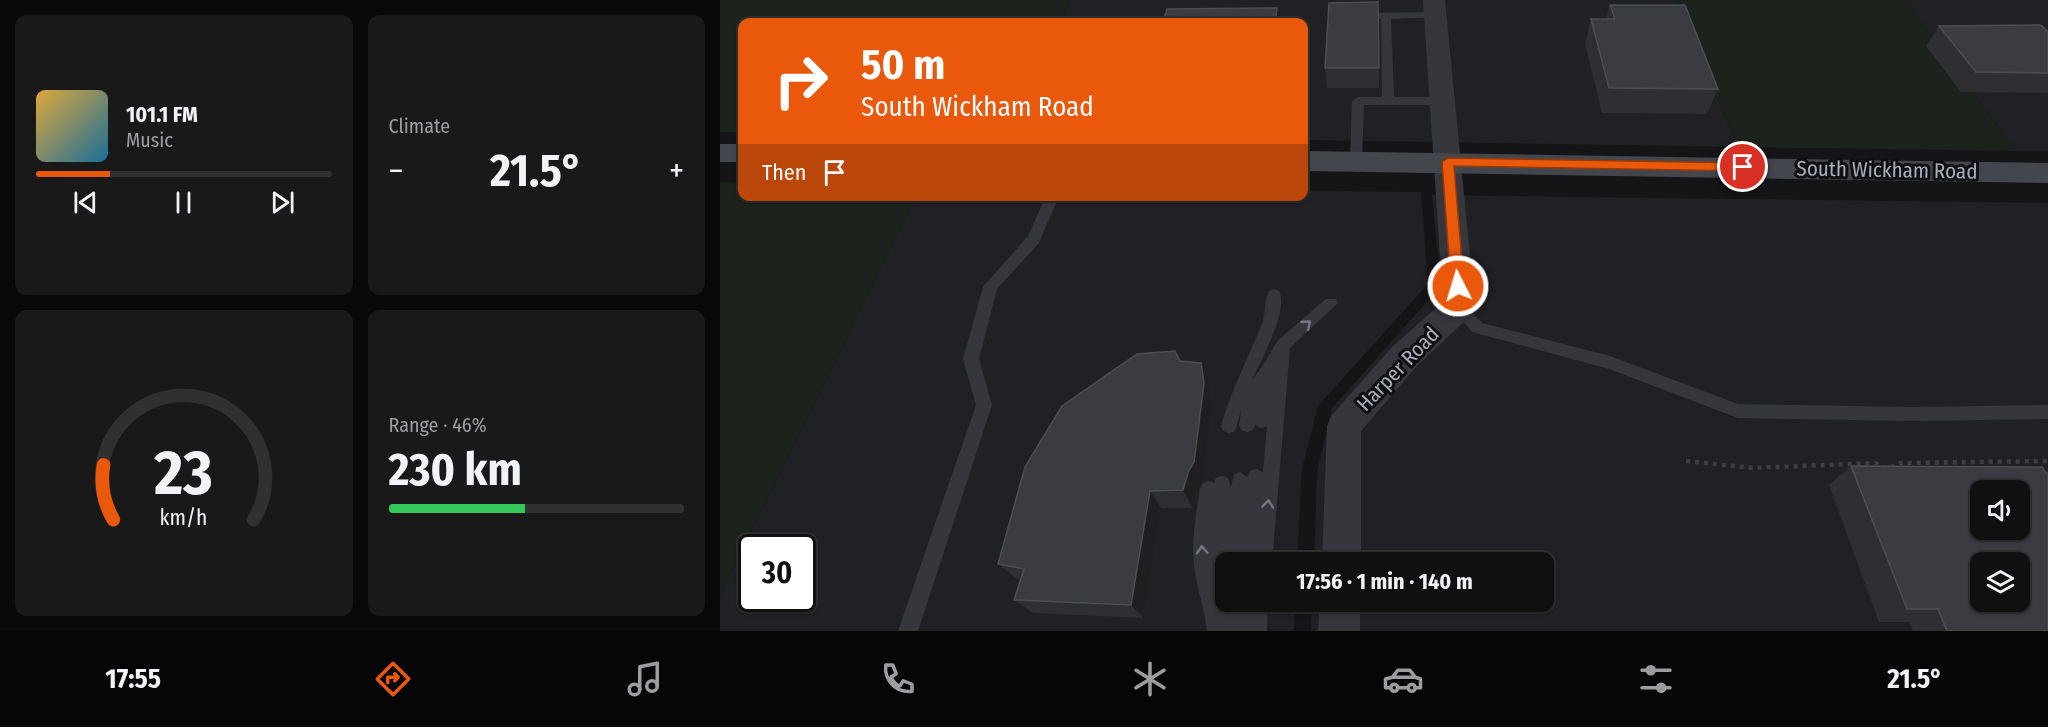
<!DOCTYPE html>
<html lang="en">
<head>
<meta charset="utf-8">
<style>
  body { margin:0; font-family:"Fira Sans Condensed",sans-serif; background:#19191a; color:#f1f3f6; height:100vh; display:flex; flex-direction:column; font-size:22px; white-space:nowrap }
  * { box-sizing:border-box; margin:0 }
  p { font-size:20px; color:#9c9d9f }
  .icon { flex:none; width:33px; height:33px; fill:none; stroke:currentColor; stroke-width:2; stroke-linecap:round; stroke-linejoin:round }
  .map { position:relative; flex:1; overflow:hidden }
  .panel { display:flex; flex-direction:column; gap:15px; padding:15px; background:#090909; width:720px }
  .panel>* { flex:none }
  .guide { position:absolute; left:18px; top:18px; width:570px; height:183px; border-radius:12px; box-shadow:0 2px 4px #0004,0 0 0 2px #303031; background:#ea580c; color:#fff; overflow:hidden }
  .fabs { position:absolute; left:1250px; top:480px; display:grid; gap:12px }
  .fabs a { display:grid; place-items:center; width:60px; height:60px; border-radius:12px; background:#101011; box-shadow:0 2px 4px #0004,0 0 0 2px #303031; font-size:30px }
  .speed { position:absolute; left:18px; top:534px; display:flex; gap:12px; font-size:30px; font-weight:700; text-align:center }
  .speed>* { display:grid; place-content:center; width:78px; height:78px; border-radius:50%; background:#101011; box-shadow:0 2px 4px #0004,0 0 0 2px #303031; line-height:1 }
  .speed .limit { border:3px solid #111; border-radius:9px; background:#fff; color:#111 }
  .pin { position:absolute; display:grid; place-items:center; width:51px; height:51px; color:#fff; margin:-26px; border:3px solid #fff; border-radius:50%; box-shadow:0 2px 6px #0007 }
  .me { position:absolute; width:66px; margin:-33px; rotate:355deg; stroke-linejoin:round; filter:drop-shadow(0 0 4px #0008) }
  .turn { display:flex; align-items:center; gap:21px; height:126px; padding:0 24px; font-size:27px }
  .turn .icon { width:78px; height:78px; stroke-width:2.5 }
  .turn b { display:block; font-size:42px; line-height:51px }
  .then { display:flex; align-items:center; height:57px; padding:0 24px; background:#0003; gap:12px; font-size:22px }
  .big { font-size:45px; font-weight:700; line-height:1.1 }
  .panel .tile { flex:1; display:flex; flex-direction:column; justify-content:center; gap:9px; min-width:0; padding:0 21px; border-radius:12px; background:#19191a }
  .panel .dial { align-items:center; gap:0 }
  .dial svg { height:156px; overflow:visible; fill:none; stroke:#303031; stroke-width:7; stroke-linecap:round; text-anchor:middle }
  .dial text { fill:#f1f3f6; stroke:none }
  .song { display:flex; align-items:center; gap:18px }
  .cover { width:72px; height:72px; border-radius:9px; background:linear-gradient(135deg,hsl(40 70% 55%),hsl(200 70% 35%)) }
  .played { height:6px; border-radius:3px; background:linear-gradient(90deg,#ea580c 25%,#303031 25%) }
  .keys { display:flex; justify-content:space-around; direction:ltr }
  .heat { display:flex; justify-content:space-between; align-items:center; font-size:33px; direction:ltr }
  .charge { height:9px; border-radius:4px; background:linear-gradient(90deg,#34c759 46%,#303031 0) }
  .panel .tiles { flex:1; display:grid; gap:15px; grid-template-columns:repeat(2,1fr) }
  .trip { position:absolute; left:495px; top:552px; width:339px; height:60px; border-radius:12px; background:#101011; box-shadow:0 2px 4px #0004,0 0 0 2px #303031; font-weight:700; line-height:60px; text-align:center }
  .tabs { display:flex; height:96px; justify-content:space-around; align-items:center; background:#060607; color:#9c9d9f }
  .tabs .icon { width:42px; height:42px }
  .tabs .selected { color:#ea580c }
  .tabs b { font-size:27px; color:#f1f3f6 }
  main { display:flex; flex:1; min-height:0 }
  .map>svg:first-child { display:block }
  .built { fill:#212125; fill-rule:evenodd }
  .green { fill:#1b231c }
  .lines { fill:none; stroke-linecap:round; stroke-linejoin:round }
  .path { stroke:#3c3e44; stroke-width:4.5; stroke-dasharray:4 5; stroke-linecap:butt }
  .lane { fill:#36373d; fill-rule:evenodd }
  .street { fill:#36373d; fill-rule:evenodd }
  .secondary { fill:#44464d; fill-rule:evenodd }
  .wall { fill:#2e2e33 }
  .shaded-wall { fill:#1f1f22 }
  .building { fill:#3b3c41; stroke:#4c4e54; stroke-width:1.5; fill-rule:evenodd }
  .oneway { stroke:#747781 }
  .route { fill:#ea580c; stroke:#983908; stroke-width:1.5 }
  .labels { text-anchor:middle; stroke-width:6; stroke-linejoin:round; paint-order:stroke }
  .street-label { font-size:21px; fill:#a6acb9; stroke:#101012 }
</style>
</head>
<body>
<main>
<section class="panel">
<div class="tiles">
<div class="tile">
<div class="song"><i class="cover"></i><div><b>101.1 FM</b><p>Music</p></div></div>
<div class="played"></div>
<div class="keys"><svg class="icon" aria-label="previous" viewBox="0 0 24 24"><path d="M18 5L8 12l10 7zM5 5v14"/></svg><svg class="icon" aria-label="pause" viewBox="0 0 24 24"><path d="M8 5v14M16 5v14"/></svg><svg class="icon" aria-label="next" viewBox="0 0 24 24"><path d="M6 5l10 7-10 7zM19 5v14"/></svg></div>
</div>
<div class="tile"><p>Climate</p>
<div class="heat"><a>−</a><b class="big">21.5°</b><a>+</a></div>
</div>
<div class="tile dial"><svg viewBox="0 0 100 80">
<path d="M14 69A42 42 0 1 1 86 69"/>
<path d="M14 69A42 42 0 0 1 9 41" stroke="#ea580c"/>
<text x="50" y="56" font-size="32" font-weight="700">23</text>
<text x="50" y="72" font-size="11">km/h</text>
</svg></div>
<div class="tile"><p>Range · 46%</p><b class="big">230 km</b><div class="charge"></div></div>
</div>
</section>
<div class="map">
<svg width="1328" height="631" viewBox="0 0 1328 631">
  <rect width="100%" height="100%" fill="#151517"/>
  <!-- built -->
  <path class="built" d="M351 0H956L1018 147 584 140V22H340Z
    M1185 0H1328V151H1296Z
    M584 191 701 192 708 284 598 406 582 469 577 562H506V602H575L574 631H0V595L196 197 584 196ZM32 548H82V598H32Z
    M712 195 1328 203V631H591L592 602H824V562H594L597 471 612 408 721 286ZM1260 490H1299V530H1260ZM1260 562H1299V602H1260Z"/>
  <!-- green -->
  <path class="green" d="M0 0H351L340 22H22V132H0Z
    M956 0H1185L1296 151 1018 147Z
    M0 182 22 183V196L196 197 0 595Z"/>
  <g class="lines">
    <!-- path -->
    <path class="path" d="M966 461 1033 468 1155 463 1166 469 1180 463 1328 461"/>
    <!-- lane -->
    <path class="lane" d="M715 12 720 15 719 17 671 19 674 97H722L728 101 722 105H644L642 161 641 164H631L630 161 632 101 638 97H662L661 19H640L635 16 640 13Z
      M326 196H339L319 243 277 289 259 359 272 405 198 631H178L256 405 243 359 263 287 308 236Z
      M554 289 559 291C569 311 541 360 532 380L542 367 558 340 606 299H616L618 303 570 348 552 562H506V602H548L547 631H487C485 611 478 592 475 572 470 544 476 516 480 489L483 483 489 481 494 483 496 478 502 476 508 478 511 487 514 474 520 472 527 477 530 471 536 469 543 472 547 426 542 428 535 425 533 430 527 432 521 430 519 425 522 407 515 431 509 433 503 431 501 426C511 389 529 358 542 323 546 312 544 301 549 291Z
      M739 301 744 303 762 323 890 356 1018 404 1192 407 1328 405V419L1192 421 1018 418 889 369 752 332 732 307 734 303Z"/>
    <!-- street -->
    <path class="street" d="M703 0H725L755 307 750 316 696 367 641 431V562H602L607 426 612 415 672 347 723 302Z
      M600 602H640V631H598Z"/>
    <!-- secondary -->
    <path class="secondary" d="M0 144H22V162H0Z
      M584 151 1328 163V183L584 171Z"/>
  </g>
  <!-- wall -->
  <path class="wall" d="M658 2 659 88H607L605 68Z
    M890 5 998 89 987 114 882 113 865 44 871 19H886Z
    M1219 26 1328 32V93L1241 92 1206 46Z
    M481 363 489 384 492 404 483 481 478 488 473 508H441L424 618 313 613 294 600 300 579H297L278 564Z
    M1131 466 1326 473 1328 631H1193L1189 622H1159L1109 485Z"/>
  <!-- shaded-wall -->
  <path class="shaded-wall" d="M557 8 559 22H555Z
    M481 363 489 384 492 404 483 481 478 488 473 508 463 490Z
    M430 491 441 508 424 618 411 605Z"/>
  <!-- building -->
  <path class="building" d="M658 2 659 68H605L609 3Z
    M890 5H965L998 89 889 88 871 19H895Z
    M557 8 555 22H443L447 9Z
    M1321 25 1328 32V73L1256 72 1219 26Z
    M455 351 460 361 481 363 484 383 474 462 469 470 463 490 430 491 411 605 294 600 304 569 278 564 305 467 342 406 417 354Z
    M1131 466 1322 467 1326 473H1328V631H1227L1218 609H1187ZM1260 490H1299V530H1260ZM1260 562H1299V602H1260Z"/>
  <!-- one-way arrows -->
  <defs><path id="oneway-chevron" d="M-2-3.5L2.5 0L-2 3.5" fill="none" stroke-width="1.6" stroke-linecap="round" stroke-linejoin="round" transform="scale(1.5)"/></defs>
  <g class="oneway">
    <use href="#oneway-chevron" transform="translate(587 324) rotate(-41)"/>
    <use href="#oneway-chevron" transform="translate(548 504) rotate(-85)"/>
    <use href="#oneway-chevron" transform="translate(482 550) rotate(-93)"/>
  </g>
  <!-- route -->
  <path class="route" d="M728 158 1023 163 1029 167 1023 171 734 166 744 286 738 292 731 286 722 162Z"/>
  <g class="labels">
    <!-- street labels -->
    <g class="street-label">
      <text transform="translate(1167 170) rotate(1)" y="7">South Wickham Road</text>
      <text transform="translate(678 369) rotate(-46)" y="7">Harper Road</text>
    </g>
  </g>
</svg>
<div class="fabs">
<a><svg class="icon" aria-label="sound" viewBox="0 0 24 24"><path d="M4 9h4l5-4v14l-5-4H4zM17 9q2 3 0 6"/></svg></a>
<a><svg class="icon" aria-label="layers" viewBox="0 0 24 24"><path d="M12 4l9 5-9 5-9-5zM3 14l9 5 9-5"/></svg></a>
</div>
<div class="speed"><div class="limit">30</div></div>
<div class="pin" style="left:1023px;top:167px;background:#d93025"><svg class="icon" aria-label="arrive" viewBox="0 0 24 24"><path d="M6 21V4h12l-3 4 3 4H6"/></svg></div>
<svg class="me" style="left:738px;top:286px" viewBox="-20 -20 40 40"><circle r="17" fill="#ea580c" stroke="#fff" stroke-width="3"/><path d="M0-11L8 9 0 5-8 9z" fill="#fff"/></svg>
<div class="trip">17:56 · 1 min · 140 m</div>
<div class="guide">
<div class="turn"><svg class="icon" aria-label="right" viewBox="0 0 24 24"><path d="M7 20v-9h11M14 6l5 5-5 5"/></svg><div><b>50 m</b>South Wickham Road</div></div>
<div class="then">Then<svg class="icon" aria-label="arrive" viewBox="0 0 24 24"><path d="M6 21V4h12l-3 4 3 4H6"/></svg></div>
</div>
</div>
</main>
<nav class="tabs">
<b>17:55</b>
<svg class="icon selected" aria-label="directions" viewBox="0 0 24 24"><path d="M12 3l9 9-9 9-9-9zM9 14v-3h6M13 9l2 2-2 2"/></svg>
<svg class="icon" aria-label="music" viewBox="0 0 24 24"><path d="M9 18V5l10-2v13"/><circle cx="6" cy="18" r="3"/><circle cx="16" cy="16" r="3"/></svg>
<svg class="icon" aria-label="phone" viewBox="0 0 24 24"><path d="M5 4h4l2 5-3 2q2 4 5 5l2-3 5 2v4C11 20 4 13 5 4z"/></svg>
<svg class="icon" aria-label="climate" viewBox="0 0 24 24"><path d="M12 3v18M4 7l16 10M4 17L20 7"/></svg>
<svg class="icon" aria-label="car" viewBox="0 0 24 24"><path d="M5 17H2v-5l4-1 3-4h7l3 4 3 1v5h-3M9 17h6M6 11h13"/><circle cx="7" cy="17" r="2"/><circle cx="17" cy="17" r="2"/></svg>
<svg class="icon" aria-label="filters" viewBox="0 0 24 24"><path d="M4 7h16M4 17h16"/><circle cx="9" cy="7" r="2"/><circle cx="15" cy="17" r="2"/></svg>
<b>21.5°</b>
</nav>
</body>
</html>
